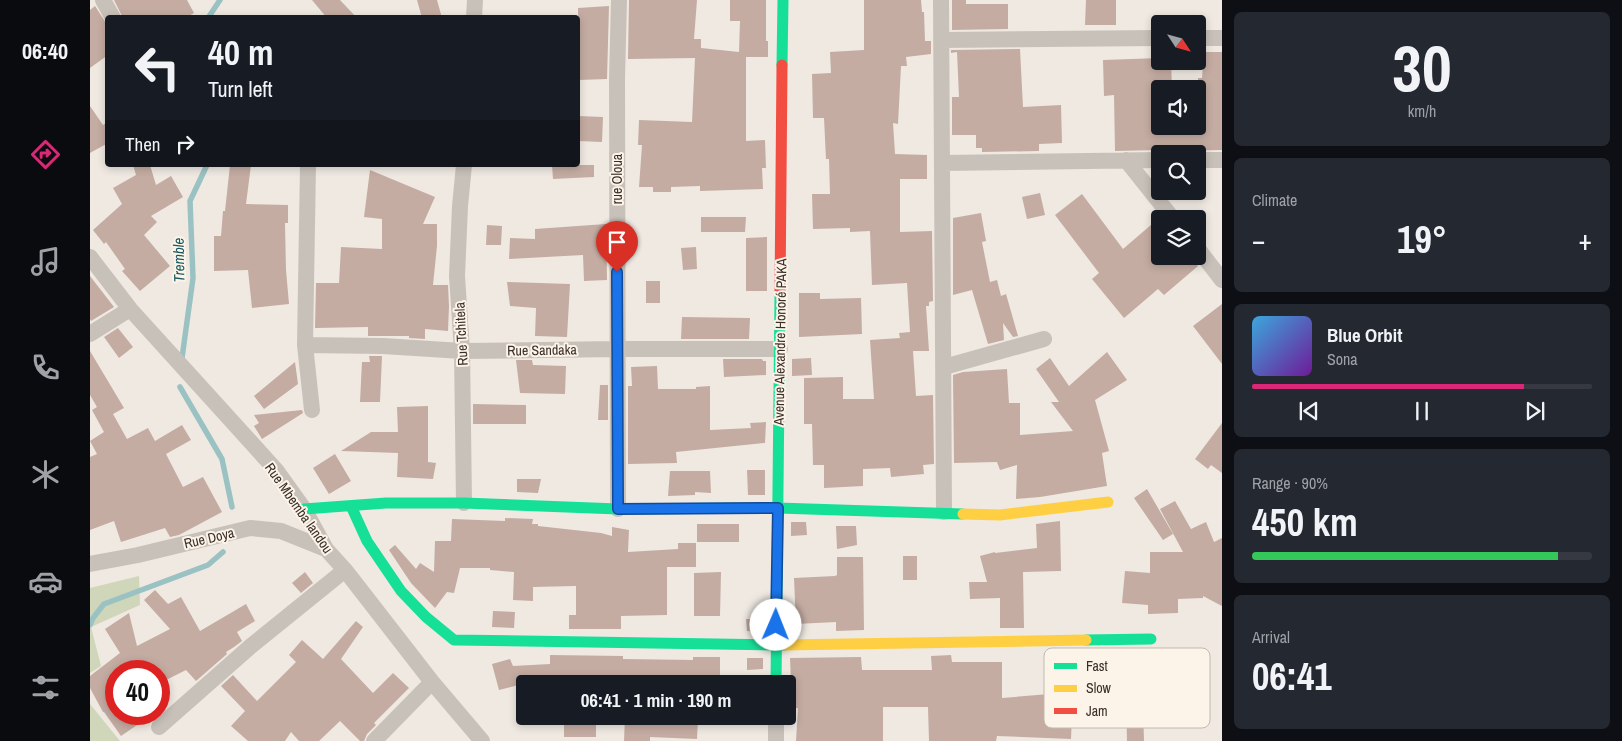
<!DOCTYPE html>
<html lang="en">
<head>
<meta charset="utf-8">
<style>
  body { margin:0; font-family:"Archivo Narrow",sans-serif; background:#242831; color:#f1f3f6; height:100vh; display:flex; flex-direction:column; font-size:19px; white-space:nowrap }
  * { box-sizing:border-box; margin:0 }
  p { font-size:16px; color:#9ea1a6 }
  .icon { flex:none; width:28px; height:28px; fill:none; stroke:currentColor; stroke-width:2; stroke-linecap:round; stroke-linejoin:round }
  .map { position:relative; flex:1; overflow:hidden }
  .drawer { display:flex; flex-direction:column; gap:12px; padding:12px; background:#0d0f14; width:400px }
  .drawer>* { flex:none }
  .top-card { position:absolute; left:15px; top:15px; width:475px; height:152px; border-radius:5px; box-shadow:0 2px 8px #0003; background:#171b24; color:#f1f3f6; overflow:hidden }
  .needle { width:32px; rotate:126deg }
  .tools { position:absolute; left:1061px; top:15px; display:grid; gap:10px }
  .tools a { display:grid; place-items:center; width:55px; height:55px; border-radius:5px; background:#171b24; box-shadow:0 2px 8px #0003; font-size:25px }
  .speed { position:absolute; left:15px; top:660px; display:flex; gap:10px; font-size:25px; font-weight:700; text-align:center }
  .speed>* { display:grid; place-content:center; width:65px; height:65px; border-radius:50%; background:#171b24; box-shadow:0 2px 8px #0003; line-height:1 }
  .speed .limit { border:8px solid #d22; background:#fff; color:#111 }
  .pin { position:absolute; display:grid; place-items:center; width:42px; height:42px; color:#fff; margin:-51px -21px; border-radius:50% 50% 50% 0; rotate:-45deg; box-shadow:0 0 5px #0007 }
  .pin .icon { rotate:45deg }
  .me { position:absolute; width:55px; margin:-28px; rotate:1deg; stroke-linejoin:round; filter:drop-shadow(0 0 4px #0008) }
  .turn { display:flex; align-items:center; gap:18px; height:105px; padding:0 20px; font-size:22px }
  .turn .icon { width:65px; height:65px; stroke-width:2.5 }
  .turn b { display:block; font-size:35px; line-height:42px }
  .then { display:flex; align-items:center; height:48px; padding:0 20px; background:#0003; gap:10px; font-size:19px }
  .big { font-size:38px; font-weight:700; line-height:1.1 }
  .drawer .tile { flex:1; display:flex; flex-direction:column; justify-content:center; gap:8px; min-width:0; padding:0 18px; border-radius:8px; background:#242831 }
  .drawer .dial { align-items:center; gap:0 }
  .dial b { font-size:65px; line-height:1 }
  .song { display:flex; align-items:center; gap:15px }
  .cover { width:60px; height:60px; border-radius:8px; background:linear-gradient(135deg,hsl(200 70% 55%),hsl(280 70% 35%)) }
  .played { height:5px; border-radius:2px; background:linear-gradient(90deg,#db2777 80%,#363941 80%) }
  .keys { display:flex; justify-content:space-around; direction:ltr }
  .heat { display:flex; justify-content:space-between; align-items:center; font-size:28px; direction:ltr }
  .charge { height:8px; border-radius:4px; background:linear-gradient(90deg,#34c759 90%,#363941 0) }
  .trip { position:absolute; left:426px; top:675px; width:280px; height:50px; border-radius:5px; background:#171b24; box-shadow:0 2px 8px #0003; font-weight:700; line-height:50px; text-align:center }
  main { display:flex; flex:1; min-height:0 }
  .tabs { display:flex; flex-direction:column; width:90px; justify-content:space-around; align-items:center; background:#090b0e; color:#9ea1a6 }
  .tabs .icon { width:35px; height:35px }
  .tabs .on { color:#db2777 }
  .tabs b { font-size:22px; color:#f1f3f6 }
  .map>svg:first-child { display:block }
  .green { fill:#d0d6ba }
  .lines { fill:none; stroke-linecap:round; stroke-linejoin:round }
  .stream { stroke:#9bc2c2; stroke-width:5.5 }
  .building { fill:#c4aca2 }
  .street { stroke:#c8c1ba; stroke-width:16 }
  .fast { stroke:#16e098; stroke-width:11 }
  .slow { stroke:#ffcf43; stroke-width:11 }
  .jam { stroke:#f24e42; stroke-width:11 }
  .route-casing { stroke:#114b97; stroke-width:12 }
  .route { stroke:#1a73e8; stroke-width:9 }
  .labels { text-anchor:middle; stroke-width:4; stroke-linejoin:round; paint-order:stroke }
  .street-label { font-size:14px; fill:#3a2e28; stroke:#fcf4e9 }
  .water-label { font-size:15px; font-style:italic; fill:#185960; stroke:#fcf4e9 }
  .key { fill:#fcf4e9; stroke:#c2b9af; stroke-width:1 }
  .key-label { font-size:14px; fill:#3a2e28 }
</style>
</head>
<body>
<main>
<nav class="tabs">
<b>06:40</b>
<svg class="icon on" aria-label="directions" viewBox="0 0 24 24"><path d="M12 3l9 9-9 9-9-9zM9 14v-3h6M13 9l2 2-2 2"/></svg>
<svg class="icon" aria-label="music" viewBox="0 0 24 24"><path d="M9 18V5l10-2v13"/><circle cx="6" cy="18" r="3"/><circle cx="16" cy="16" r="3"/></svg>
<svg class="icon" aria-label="phone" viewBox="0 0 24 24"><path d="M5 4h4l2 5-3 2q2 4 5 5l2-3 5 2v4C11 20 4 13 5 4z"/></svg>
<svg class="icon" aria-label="climate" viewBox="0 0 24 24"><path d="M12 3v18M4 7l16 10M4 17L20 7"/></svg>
<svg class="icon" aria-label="car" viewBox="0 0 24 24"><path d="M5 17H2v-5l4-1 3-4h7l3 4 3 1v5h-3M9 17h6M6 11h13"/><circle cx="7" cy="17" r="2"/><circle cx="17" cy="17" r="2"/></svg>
<svg class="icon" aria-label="filters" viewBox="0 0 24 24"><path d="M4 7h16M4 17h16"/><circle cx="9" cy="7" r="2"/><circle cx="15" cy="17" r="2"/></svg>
</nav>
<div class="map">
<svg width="1132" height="741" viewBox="0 0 1132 741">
  <rect width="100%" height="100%" fill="#efe9e2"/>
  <!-- green -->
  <path class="green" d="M49 576 50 605 1 627 11 666 0 673V588Z
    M0 704 30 741H0Z"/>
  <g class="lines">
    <!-- stream -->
    <path class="stream" d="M118 18 130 0
      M92 358 103 278 100 201 117 165
      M90 387 132 459 142 507
      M0 625 3 618 14 604 118 565 133 552"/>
  </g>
  <!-- building -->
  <path class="building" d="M24 0H97L104 13 95 18H33Z
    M222 0H250L267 18H237Z
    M327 0H347L352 18H332Z
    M539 0H607L604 39H611V48L649 52 650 21H640V0H676V41H678V57H656V141L675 140 676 168H672L673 189 610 191V186L581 187V192H563V187H549L552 145H548L549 120 602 122 605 58 538 59Z
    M774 0H831L832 12H834L835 41H841V54L816 57 817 66H811L808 124 803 123 805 154 837 155V179H810V232L842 231 843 301 839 302V306H836L839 351H823L826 396 843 395 844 464 833 465 834 474 801 477 800 468 773 469V486L734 488V465H723L722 424H714V378L753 377V399H784L780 340 810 338 809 333 820 332 817 283 782 285 780 231 760 232V228L723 229 722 194H740L739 159H736L734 118H723L722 74 741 73 740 52 774 50Z
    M862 0H876V4H918V29L862 30Z
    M996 0H1026V25H995Z
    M5 6 18 26V55L0 68V10Z
    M519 6 517 79 489 80 488 8Z
    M930 49 933 107 971 105 972 143 949 144V151L892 152V148H886V135H862V97H869L867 52 861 53V50Z
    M1114 52H1132V150L1082 151V154H1078L1070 150 1025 151 1024 95 1014 96 1013 60 1070 58V61H1081L1082 89H1070V126H1108V78H1112Z
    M0 106 13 125 18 122V143L0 153Z
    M488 116 513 117 512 142 488 141Z
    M43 165H60L66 185 81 176 93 197 61 216 67 222 54 235 80 266 50 291 32 271 35 269 16 242 14 244 3 230 32 204 23 188 46 175Z
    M140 165H161L156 204 198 205V223H195L196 270 199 304 162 308 158 270 124 271V236H131L133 211H135Z
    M462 165H504V177L463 179Z
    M280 170 345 197 333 224H347V246L343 285H358L359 306 358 331 335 329V339L319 338V336H278V327L225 328 226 283H249L251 247 292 249V219L274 217Z
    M950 193 955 215 937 219 932 197Z
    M992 194 1033 249 1069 218 1070 256H1101L1108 266 1074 295 1068 289 1034 318 1002 279 1009 273 965 215Z
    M891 213 896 241 892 242 900 282 907 280 911 296 916 294 928 336 923 337 913 323 914 340 898 344 882 290 863 295V218Z
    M611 217H656L655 232H611Z
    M516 224 517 280 494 281 493 255 419 259 420 238 445 239V229Z
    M397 225 412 226 411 245H396Z
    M677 237V291H656V238Z
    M606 247 607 269 593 270 591 248Z
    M0 276 24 307 1 321 0 319Z
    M556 281H570V303H556Z
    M417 282 480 284 477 337 445 336 446 308 420 306Z
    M709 293H730V299L771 298 772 334 709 337Z
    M1132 304V364L1103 326Z
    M592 317 660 318 659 339H591Z
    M28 328 43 347 29 358 14 337Z
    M0 351 34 408 23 414 37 439 58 428 65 441 92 425 101 440 76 454 93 487 113 477 132 512 89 535 80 537 75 528 31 542 24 521 0 530V457L7 454 0 441 14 432 2 410 7 407 0 395Z
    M1017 352 1037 380 1005 400 1019 451 1012 453 1017 486 950 497 926 499 927 465 910 470 907 462 864 463 863 375 873 372 917 369 919 403H930V435L983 431 961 402H969L946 369 960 358 979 386Z
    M279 356H292L290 402H270L272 362H280Z
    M721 358 722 375 702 376V359Z
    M633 359H672L673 361H676V375L634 377Z
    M426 360H442L443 365 476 366 475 394 430 393Z
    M205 362 208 384 174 409 164 396Z
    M567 366 568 389H606V387L620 386V430L661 428 660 423 676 422 675 443 586 452 587 463 538 464V386H542L541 367Z
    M510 385H518V420H508Z
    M383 404 436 405V424H383Z
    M338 406V462L346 463 343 479 307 477 308 453 251 451 281 432H308L307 407Z
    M212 410 213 413 172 439 164 426 169 423 164 415Z
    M1132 423V473L1121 465 1118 469 1105 459Z
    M245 454 261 481 239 494 223 468Z
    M657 470H675V495H658Z
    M580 471H620L621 493 605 492V495L578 496Z
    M427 479H451L448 493 427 492Z
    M1057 489 1083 534 1073 540 1044 498Z
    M1085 501 1101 529 1116 522 1124 542 1132 538V606L1113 596V598L1088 599V613L1058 614V605L1032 603 1035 571 1060 573V552H1093L1070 509Z
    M415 518 443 519 442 524H448V526L511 533 522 536V527L539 530 538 552 588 549V543H606V567H577V615L531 616V629H479V615H486V586L443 587V601L423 600 424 572 400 570V568H370L364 593 357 592 345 608 321 583 299 550 305 545 326 569 330 563 344 572 345 541H361L362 519 415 521Z
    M970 521 971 571 933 572 934 628H910V598L880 599 879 582H897L890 556 905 552V553L947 548 946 524Z
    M701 522H716L717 535 701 536Z
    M607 524H649V542H607Z
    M746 526H766L767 545 747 549Z
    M813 556H827V580H813Z
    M747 557H773L774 630 746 631V622L706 624 704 578 745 576 747 575Z
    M215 572 223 583 211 593 202 583Z
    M631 572 630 616H604V573Z
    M65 590 78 604 91 597 110 631 156 604 165 621 147 632 152 641 144 647 136 652 137 654 106 681 96 670 70 683 69 671H26V714H40L47 725 31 736 14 712H13L0 688V676L30 653 15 629 39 613 47 646 80 629 54 600Z
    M403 611 425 612 424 628 402 627Z
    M656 619H673L672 632 657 631Z
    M266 621 273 627 251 659 283 693 303 673 319 688 284 723 286 725 277 734 274 741H270L250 721 229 741H209L201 732 195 741H158L141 726 155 711 131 686 143 675 167 701 206 662 199 655 212 640 233 659Z
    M460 655 533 656V659L603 660V657H630V684H555V677L506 678 508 682 485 684H432L409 690 402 664 420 659 423 666 460 664Z
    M861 655 862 662H912V698L983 692 981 739 907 736 906 741H839L838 707H793V741H706L708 708H702L700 658 771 657 772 670H842L841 656Z
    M657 658H673V669L657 670Z
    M1021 660V673L1056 667 1063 704 1053 706 1054 741H1037L1036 699 991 700 990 661Z
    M474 716H506V737H474Z
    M535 716 608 718 607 739 560 737V741H534Z"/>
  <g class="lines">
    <!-- street -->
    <path class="street" d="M13 0 23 18
      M851 0 854 512
      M384 18 385 0
      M1108 38H1132
      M851 40 1070 38
      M1036 160 1083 219
      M1108 160H1132
      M852 163 1070 160
      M218 165 215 345 222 410
      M374 165 370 206 367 276 372 351 374 503
      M1108 249 1132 280
      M0 257 40 309 186 470 214 509 236 549 255 570 342 682 392 741
      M0 334 40 309
      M215 345 293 346 372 351 527 349H690
      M854 367 954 339
      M528 509 527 79 529 0
      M0 564 48 555 160 528 191 531 236 549
      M69 727 161 646 255 570
      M284 741 342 682
      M686 741V716"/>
    <!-- fast -->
    <path class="fast" d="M692 65 693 0
      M261 506 277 541 311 591 336 617 364 640 694 645
      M214 509 296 503H374L528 509 688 508 873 514
      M996 640 1061 639
      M686 684 690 294"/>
    <!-- slow -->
    <path class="slow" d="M873 514 910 515 1018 502
      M694 645 996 640"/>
    <!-- jam -->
    <path class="jam" d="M690 294 692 65"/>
  </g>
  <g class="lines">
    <!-- route casing -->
    <g class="route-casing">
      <path id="route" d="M527 272 528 509 688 508 686 625"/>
    </g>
    <!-- route -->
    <use href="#route" class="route"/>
  </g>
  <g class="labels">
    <!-- street labels -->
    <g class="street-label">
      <text transform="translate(527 179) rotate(-90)" y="5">rue Oloua</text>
      <text transform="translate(371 334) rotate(-93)" y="5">Rue Tchitela</text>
      <text transform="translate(690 342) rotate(-89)" y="5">Avenue Alexandre Honoré PAKA</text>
      <text transform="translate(452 350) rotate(-1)" y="5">Rue Sandaka</text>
      <text transform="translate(209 508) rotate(55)" y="5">Rue Mbemba landou</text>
      <text transform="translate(119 538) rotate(-13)" y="5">Rue Doya</text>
    </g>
    <!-- water labels -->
    <g class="water-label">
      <text transform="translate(89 260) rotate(-91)" y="5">Tremble</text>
    </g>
  </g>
  <!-- legend -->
  <rect x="954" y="648" width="166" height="80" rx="8" class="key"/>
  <rect x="964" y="663" width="23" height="6" fill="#16e098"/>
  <rect x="964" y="685" width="23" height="7" fill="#ffcf43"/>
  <rect x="964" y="708" width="23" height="6" fill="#f24e42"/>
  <g class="key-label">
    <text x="996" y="671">Fast</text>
    <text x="996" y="693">Slow</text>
    <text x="996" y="716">Jam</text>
  </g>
</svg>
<div class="tools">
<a><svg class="needle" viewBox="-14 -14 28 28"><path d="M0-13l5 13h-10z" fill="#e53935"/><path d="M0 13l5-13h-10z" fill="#9ea1a6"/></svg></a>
<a><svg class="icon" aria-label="sound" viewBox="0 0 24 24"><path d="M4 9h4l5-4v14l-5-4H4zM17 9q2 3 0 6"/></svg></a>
<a><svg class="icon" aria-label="search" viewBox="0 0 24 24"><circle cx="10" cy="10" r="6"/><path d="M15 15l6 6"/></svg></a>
<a><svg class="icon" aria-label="layers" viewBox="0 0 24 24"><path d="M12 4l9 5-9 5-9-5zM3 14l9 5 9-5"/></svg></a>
</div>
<div class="speed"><div class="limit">40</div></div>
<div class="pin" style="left:527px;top:272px;background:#d93025"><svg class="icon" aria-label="arrive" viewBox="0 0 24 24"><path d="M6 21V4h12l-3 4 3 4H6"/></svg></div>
<svg class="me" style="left:686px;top:625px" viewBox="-20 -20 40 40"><circle r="19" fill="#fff"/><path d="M0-13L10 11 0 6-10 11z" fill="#1a73e8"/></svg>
<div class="trip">06:41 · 1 min · 190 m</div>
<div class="top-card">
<div class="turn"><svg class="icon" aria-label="left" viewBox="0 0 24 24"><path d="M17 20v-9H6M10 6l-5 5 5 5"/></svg><div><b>40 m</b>Turn left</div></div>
<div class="then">Then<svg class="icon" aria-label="right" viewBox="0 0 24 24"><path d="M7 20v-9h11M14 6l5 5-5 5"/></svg></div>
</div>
</div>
<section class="drawer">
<div class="tile dial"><b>30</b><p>km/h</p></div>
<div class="tile"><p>Climate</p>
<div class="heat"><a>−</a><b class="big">19°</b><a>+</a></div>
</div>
<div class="tile">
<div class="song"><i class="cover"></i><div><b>Blue Orbit</b><p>Sona</p></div></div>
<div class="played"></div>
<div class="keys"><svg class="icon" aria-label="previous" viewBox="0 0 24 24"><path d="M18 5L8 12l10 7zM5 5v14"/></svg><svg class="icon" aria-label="pause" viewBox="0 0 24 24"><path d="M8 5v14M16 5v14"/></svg><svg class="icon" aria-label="next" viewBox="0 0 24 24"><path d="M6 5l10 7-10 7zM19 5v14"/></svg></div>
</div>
<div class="tile"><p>Range · 90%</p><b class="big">450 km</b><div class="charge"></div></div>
<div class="tile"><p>Arrival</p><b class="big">06:41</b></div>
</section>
</main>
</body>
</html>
